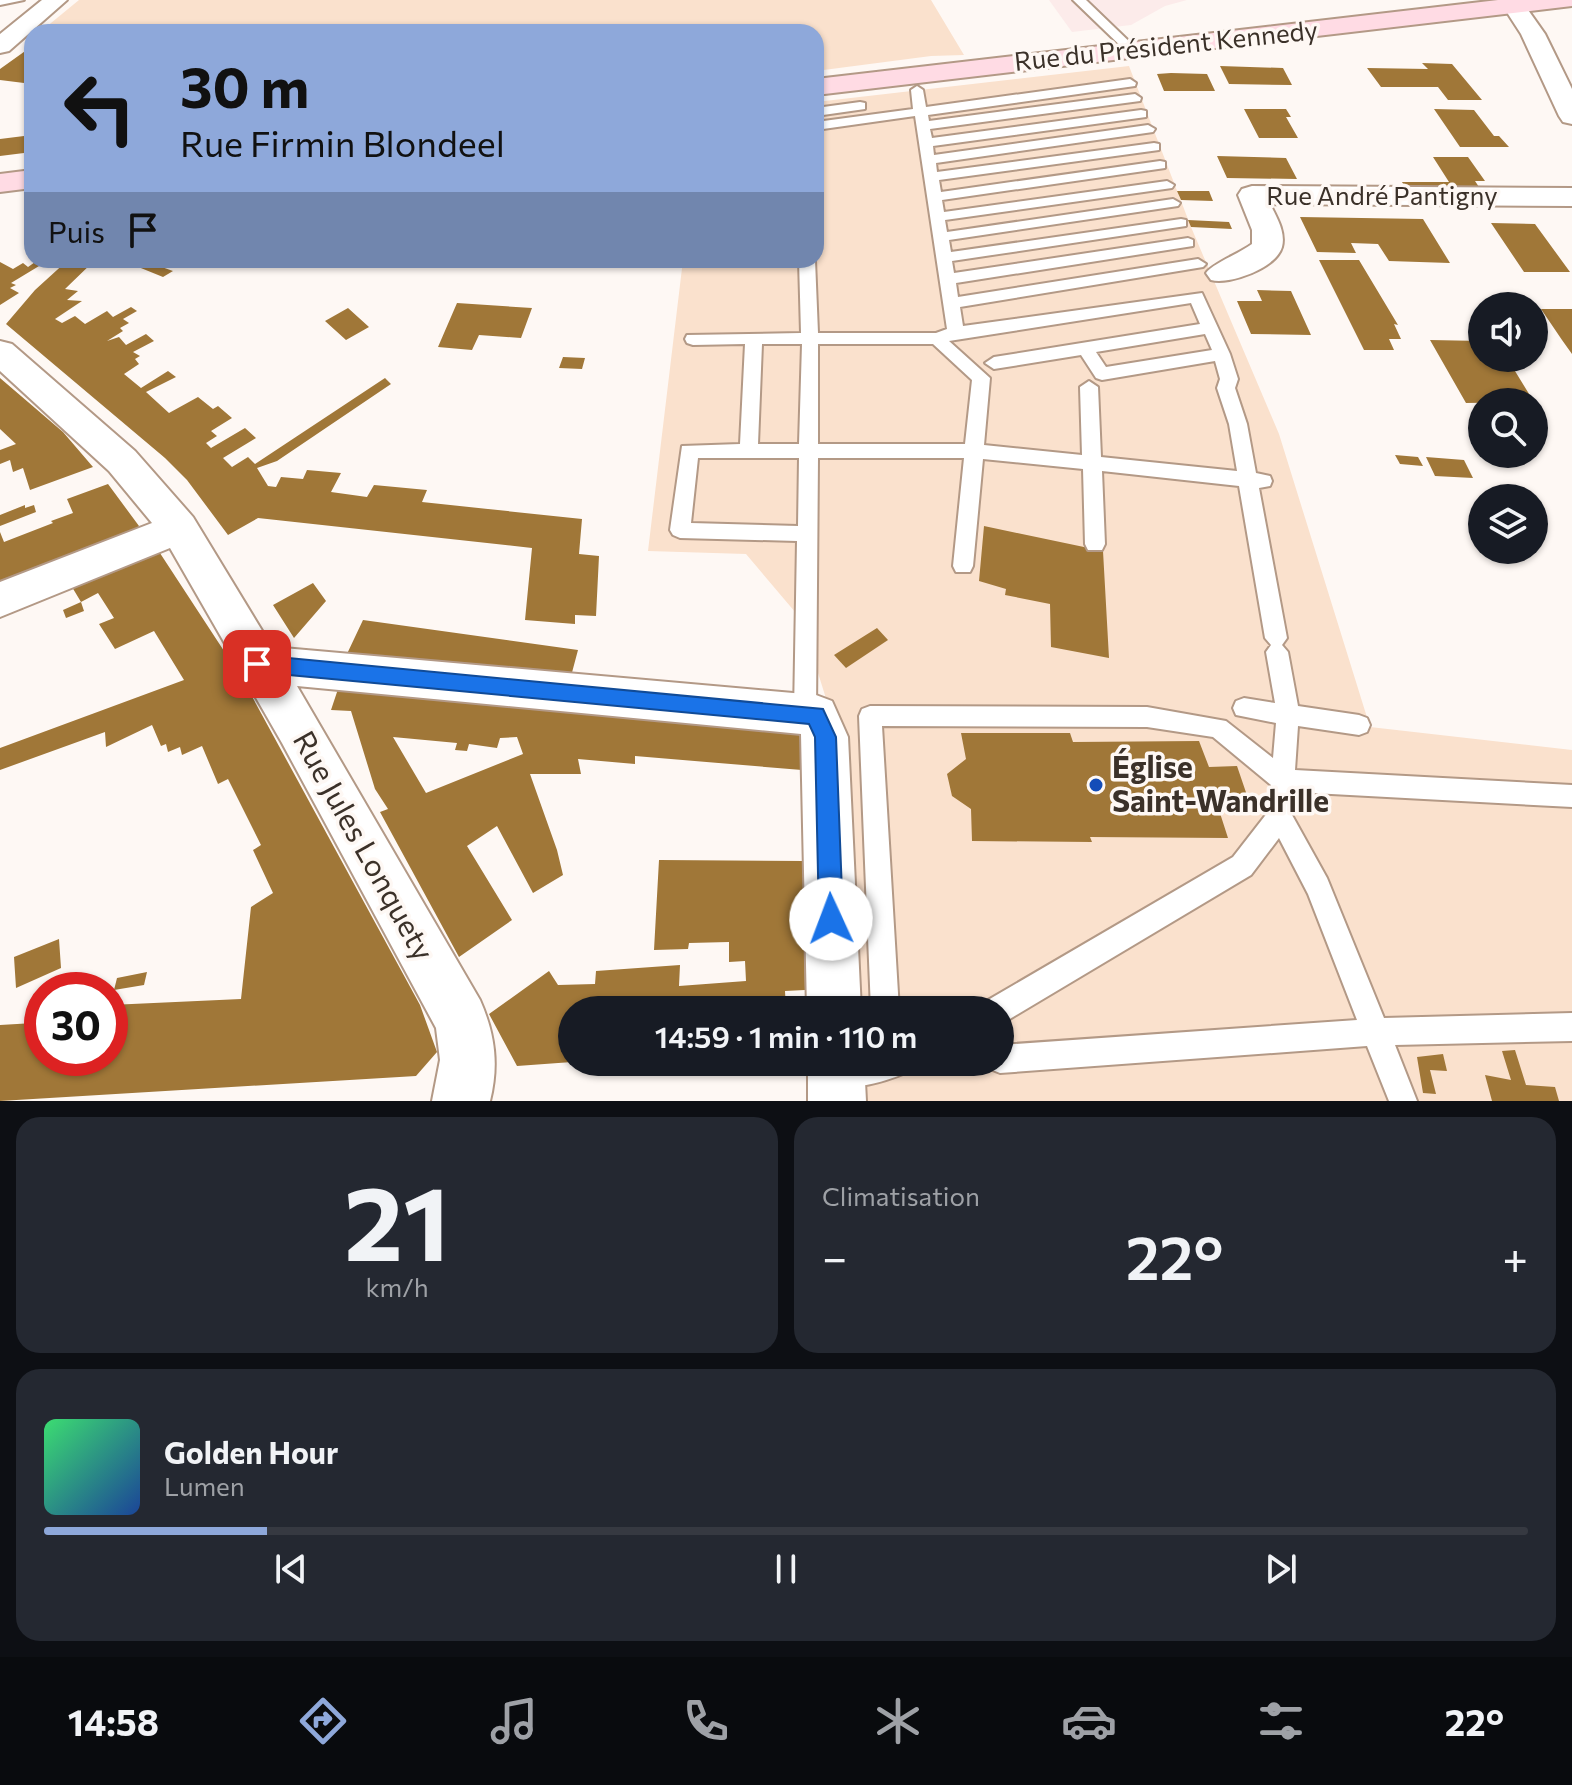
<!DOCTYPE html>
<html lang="fr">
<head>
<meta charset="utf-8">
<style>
  body { margin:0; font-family:Commissioner,sans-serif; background:#242831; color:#f1f3f6; height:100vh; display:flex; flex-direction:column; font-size:30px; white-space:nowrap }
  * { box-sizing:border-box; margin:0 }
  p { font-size:26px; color:#9ea1a6 }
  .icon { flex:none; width:44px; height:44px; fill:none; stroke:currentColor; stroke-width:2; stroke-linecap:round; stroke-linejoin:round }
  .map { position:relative; height:1101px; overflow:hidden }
  .drawer { display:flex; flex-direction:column; gap:16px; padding:16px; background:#0d0f14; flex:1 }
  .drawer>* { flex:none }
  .hud { position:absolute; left:24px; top:24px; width:800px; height:244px; border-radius:24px; box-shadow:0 2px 6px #0004; background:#8ea8da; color:#111; overflow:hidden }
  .fabs { position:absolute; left:1468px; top:292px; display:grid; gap:16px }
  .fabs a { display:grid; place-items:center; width:80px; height:80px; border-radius:50%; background:#171b24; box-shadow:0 2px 6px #0004; font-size:40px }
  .speed { position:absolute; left:24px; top:972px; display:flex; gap:16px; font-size:40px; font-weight:700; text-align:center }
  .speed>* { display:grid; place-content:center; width:104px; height:104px; border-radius:50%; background:#171b24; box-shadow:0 2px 6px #0004; line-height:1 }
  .speed .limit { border:12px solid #d22; background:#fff; color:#111 }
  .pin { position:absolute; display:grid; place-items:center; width:68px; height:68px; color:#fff; margin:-34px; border-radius:16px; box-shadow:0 4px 12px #0006 }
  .me { position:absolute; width:88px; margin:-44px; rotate:358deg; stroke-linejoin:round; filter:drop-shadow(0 0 6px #0008) }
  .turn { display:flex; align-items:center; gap:28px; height:168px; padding:0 24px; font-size:36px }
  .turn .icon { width:104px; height:104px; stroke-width:2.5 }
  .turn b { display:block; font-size:56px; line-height:68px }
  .then { display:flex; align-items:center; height:76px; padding:0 24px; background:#0003; gap:16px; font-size:30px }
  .big { font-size:60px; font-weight:600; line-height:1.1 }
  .drawer .tile { flex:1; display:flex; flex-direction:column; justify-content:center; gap:12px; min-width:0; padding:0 28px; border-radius:24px; background:#242831 }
  .drawer .dial { align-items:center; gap:0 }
  .dial b { font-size:104px; line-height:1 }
  .song { display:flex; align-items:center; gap:24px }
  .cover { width:96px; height:96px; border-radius:12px; background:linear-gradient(135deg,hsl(140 70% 55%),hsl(220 70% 35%)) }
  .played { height:8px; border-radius:4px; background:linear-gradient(90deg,#8ea8da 15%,#363941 15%) }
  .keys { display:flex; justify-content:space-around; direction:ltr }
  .heat { display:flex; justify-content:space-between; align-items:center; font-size:44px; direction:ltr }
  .drawer .tiles { flex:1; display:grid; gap:16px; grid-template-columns:1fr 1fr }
  .tile:last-child { grid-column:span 2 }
  .trip { position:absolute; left:558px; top:996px; width:456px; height:80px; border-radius:40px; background:#171b24; box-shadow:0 2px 6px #0004; font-weight:600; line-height:80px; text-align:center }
  .menu { display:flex; height:128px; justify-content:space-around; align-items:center; background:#090b0e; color:#9ea1a6 }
  .menu .icon { width:56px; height:56px }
  .menu .on { color:#8ea8da }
  .menu b { font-size:36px; color:#f1f3f6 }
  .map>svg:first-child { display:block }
  .education { fill:#fcebea }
  .green { fill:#fae1cd }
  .building { fill:#a07738; fill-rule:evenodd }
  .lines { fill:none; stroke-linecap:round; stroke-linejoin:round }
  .lane-casing { stroke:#b39986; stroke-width:4 }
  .street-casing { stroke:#b39986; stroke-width:4 }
  .secondary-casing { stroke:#b39986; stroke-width:4 }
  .lane { fill:#fff; fill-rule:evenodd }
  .street { fill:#fff; fill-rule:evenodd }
  .secondary { fill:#ffdbe4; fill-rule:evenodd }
  .route { fill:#1a73e8; stroke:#114b97; stroke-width:2 }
  .poi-dot { fill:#144db8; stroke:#fef8f4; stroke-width:3 }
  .labels { text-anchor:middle; stroke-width:7; stroke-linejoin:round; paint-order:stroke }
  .far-street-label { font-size:26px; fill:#3b3129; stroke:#fef8f4 }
  .poi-label { font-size:30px; font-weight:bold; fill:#3b3129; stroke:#fef8f4; text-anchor:start }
  .street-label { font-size:30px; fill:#3b3129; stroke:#fef8f4 }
</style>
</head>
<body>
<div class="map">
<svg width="1572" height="1101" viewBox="0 0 1572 1101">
  <rect width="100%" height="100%" fill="#fef8f4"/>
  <!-- education -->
  <path class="education" d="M1049 0H1187L1165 6 1131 25 1072 32Z"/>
  <!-- green -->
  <path class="green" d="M79 0H931L964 55 931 56 816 71V32H40Z
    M1129 66 1191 227 1279 434 1370 727 1572 750V1101H849L847 1062H1000V1010H845L835 727 801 619 746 554 648 551 683 260H816V102Z"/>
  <!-- building -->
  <path class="building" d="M28 49 32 50V84L0 80V69Z
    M1422 63 1452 64 1482 100H1448L1438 87H1381L1367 68 1428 69Z
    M1220 66 1283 68 1292 85 1229 84Z
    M1171 73 1207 74 1215 91H1164L1157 74Z
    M1244 109H1286L1291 117H1286L1298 138H1259Z
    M1434 109 1474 110 1494 136H1499L1509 147H1460Z
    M32 135V152L0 156V139Z
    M1217 156 1286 158 1297 179 1227 178Z
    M1433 157H1468L1485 181H1475L1481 190 1406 189 1402 182H1449Z
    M1177 191H1209L1213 201 1181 200Z
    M1300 217 1423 219 1450 263 1389 261 1378 244 1351 243 1356 253 1317 252Z
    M1188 220 1229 222 1232 229 1191 227Z
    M1491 223 1535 224 1570 272H1524Z
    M38 260H49L11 283 16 285 10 288 19 293 0 305V262L13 269 23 263 28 267Z
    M68 260H95L65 289 78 291 67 300 82 301 55 319 62 323 75 316 85 324 107 311 113 317 131 307 137 311 123 319 129 323 120 328 123 331 107 341 119 337 126 345 146 334 154 341 133 352 140 356 135 359 139 364 124 374 141 388 168 371 176 377 146 392 169 413 198 397 213 409 218 406 232 418 211 431 217 436 206 443 211 448 245 428 256 438 223 458 232 467 248 457 255 464 385 378 391 384 277 461 257 468 268 486 276 487 281 477 303 479 307 470 341 473 331 492 367 497 374 485 427 490 422 502 582 519 579 554 599 556 596 616 575 615V624L525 620 532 548 258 518 228 535 187 480 165 458 6 324 35 290Z
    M138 260H142L173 271 163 277 131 264Z
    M1319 260H1359L1398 325 1394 324 1401 339H1389L1394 350H1364Z
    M1257 290 1291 291 1311 335 1251 334 1237 301H1262Z
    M457 303 532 308 521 338 479 335 472 350 438 347Z
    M348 308 369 327 346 340 325 321Z
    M1541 309H1572V354L1562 340Z
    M1430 340 1482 341V358H1507L1534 402 1466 403Z
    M563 357 585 358 582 369 559 368Z
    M0 378 63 432 93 467 30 490 23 468 13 472 10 460 0 464V450L16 444 0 429Z
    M1395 455 1418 457 1423 466 1400 464Z
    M1426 457 1464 460 1473 478 1435 476Z
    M108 484 139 526 130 537 0 592V532L4 542 53 523 51 521 73 513 67 499Z
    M25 505V508L34 505 36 512 0 526V515Z
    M984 526 1103 551 1109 658 1051 647 1050 604 1005 595 1006 589 979 581Z
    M156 547 243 680 420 1005 437 1052 416 1076 0 1101V1025L34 1023 42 1004V1058H110V1005L241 999 251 907 273 893 253 850 261 845 228 779 218 784 202 746 182 755 180 747 168 752 166 744 161 746 152 725 106 747 105 732 0 770V748L184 680 154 631 115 649 99 624 114 618 98 593 81 602 72 587Z
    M313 583 326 601 294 638 273 605Z
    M81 602 84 611 66 618 63 610Z
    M363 620 578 650 570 680 346 656Z
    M877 628 888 640 846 668 834 655Z
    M339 686 790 727 802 738V770L635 756V764L578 759 581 774H530L557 850 563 875 533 893 497 826 467 846 512 920 459 957 380 812 388 809 375 789 351 711 331 710ZM393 737 457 743 455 750 467 751 469 744 497 748 500 738 517 737 523 754 426 793Z
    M961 733H1070L1073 742 1199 741 1209 767 1237 766 1252 810H1219L1228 838 1090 837 1092 842 972 841 971 809 952 796 947 774 966 759Z
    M659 860 803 861 805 990 785 991 786 1010H572V1062L517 1066 489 1014 549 971 558 985 595 984 596 971 680 965 679 986 746 981 745 961 729 962V942L689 943 688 949 654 950Z
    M59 939 61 968 16 988 14 957Z
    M147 972 144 985 114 990 117 978Z
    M61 981 74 986 83 984 81 990H47L49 983Z
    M1515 1050 1526 1085 1555 1087 1559 1101H1492L1485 1075 1511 1080 1502 1051Z
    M1443 1054 1447 1071 1430 1070 1436 1094 1423 1093 1417 1057Z"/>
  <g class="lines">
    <!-- lane casing -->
    <g class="lane-casing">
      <path id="lane" d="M0 0H24L0 5Z
        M1073 0H1086L1139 51 1137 54H1129Z
        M1130 79 1136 83 1135 86 928 115 929 121 1135 94 1141 98 1140 101 930 129 932 138 1141 110 1146 111V117L933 146 934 155 1148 125 1155 129 1153 132 936 163 937 172 1154 143 1159 144V150L939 180 941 192 1160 161 1165 162V168L942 200 944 212 1167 181 1174 185 1172 188 945 220 947 232 1173 199 1180 203 1178 206 949 240 951 252 1181 219 1186 220V226L952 261 954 273 1188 238 1193 240V246L956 283 958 297 1198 259 1206 264 1203 267 960 307 963 326 1202 293 1230 354 1238 379 1235 388 1247 424 1256 473 1270 476 1272 481 1270 486 1259 488 1287 638 1282 645 1288 652 1298 706 1359 715 1367 718 1370 725 1367 732 1359 735 1298 726 1295 770 1572 785V807L1294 792 1292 815 1327 878 1384 1018 1572 1013V1041L1395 1045 1417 1101H1389L1367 1046 1000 1073 990 1069 987 1062H1000V1045L1357 1020 1308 894 1279 838 1251 875 1008 1020 1000 1023V1010H984L988 1000 1233 857 1268 812 1271 785 1213 737 1147 727 882 726 899 1010H871L859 716 862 709 870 706 1147 707 1226 721 1273 758 1276 723 1236 715 1233 708 1236 701 1244 698 1275 703 1266 652 1271 645 1265 638 1239 486 1102 471 1105 544 1102 550H1088L1085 544 1083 469 983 459 973 566 970 572H956L953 566 964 458H818L816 713 813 720 805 723 797 720 794 713 797 541 680 538 673 535 670 530 682 446 740 444 745 344 693 345 687 343 685 339 687 335 801 333 799 260H815L818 333H936L947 329 915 116 816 130V122L913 109 911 90 917 86 923 90 926 107ZM1191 303 1200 324 994 357 985 363 994 369 1081 355 1096 378 1102 380 1215 361 1220 379 1217 388 1229 424 1237 471 1101 457 1098 387 1089 381 1080 387 1082 455 984 445 990 378 949 341ZM1205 334 1212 350 1106 367 1096 352ZM762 344H802L799 444H758ZM818 344H933L972 380 965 444H818ZM698 458H799L798 526 691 523Z
        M860 102 865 103V109L816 116V108Z
        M829 1062H912L908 1072C884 1082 854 1092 829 1082L825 1072Z"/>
    </g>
    <!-- street casing -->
    <g class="street-casing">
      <path id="street" d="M42 0H67L9 51 0 53V34Z
        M1499 0H1521L1545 34 1572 89V124L1563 122 1559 116 1521 34Z
        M1252 186 1572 188V206L1270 204C1276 216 1286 232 1282 247 1276 268 1230 285 1211 280L1206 273C1212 264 1240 253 1252 244V230L1238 195 1242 189Z
        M0 341 12 344 135 451 193 517 272 647 816 695 832 701 848 737 861 1010H807L801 734 297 686 480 1000C495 1034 499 1065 490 1101H432L440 1060 436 1028 282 743 170 548 0 617V582L152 523 109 471 0 371Z
        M808 1062H864L866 1101H808Z"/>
    </g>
    <!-- secondary casing -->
    <g class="secondary-casing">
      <path id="secondary" d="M1498 0H1572V6L816 95V79Z
        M32 170V188L0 192V174Z"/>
    </g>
    <!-- lane -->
    <use href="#lane" class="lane"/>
    <!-- street -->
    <use href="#street" class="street"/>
    <!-- secondary -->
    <use href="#secondary" class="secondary"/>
  </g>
  <!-- route -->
  <path class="route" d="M257 655 823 709 836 737 843 919 839 927 831 931 823 927 819 919 815 737 809 724 257 672 250 670 247 664 250 658Z"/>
  <!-- markers -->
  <circle class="poi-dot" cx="1096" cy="785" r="8"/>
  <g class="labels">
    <!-- far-street labels -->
    <g class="far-street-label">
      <text transform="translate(1166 46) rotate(-6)" y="9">Rue du Président Kennedy</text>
      <text x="1382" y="205">Rue André Pantigny</text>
    </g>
    <!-- poi labels -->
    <g class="poi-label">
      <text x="1112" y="778">Église<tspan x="1112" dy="34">Saint-Wandrille</tspan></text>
    </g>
    <!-- street labels -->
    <g class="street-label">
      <text transform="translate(363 846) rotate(61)" y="10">Rue Jules Lonquety</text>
    </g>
  </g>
</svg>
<div class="fabs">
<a><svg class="icon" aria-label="sound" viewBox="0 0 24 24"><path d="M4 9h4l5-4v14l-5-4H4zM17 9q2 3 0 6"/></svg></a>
<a><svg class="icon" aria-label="search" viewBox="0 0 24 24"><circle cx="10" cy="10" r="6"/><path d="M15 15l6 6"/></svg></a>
<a><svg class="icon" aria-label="layers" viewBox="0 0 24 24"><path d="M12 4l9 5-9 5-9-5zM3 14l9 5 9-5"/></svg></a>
</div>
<div class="speed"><div class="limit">30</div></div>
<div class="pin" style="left:257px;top:664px;background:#d93025"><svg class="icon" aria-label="arrive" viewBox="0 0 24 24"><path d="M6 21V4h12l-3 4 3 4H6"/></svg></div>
<svg class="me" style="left:831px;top:919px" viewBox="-20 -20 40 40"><circle r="19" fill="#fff"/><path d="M0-13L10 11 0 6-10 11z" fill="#1a73e8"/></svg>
<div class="trip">14:59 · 1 min · 110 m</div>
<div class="hud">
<div class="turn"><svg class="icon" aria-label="left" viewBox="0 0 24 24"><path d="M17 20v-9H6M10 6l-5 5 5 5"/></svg><div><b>30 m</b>Rue Firmin Blondeel</div></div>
<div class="then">Puis<svg class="icon" aria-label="arrive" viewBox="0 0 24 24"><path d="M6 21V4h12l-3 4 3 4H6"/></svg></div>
</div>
</div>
<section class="drawer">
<div class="tiles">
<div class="tile dial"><b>21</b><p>km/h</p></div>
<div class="tile"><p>Climatisation</p>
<div class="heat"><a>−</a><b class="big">22°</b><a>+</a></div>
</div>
<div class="tile">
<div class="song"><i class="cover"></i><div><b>Golden Hour</b><p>Lumen</p></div></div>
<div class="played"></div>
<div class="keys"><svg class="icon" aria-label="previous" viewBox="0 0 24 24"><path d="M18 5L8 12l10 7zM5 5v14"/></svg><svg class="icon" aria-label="pause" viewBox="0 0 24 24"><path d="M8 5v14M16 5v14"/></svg><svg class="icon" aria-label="next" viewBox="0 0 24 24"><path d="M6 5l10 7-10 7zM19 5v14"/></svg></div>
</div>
</div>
</section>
<nav class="menu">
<b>14:58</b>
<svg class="icon on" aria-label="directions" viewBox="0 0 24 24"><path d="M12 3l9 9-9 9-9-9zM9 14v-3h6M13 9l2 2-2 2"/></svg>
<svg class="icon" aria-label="music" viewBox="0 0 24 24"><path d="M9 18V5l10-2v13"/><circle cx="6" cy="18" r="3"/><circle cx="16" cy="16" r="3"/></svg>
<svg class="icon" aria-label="phone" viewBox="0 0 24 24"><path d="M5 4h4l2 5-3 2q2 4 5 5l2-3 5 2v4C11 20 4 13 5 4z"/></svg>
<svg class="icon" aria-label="climate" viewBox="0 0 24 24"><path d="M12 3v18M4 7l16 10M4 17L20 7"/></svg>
<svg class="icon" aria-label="car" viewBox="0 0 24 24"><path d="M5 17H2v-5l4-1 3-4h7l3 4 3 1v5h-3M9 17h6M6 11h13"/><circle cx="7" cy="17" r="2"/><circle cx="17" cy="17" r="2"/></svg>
<svg class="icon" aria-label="filters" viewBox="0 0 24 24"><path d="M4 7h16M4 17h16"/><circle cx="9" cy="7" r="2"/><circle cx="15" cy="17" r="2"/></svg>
<b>22°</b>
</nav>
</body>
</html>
